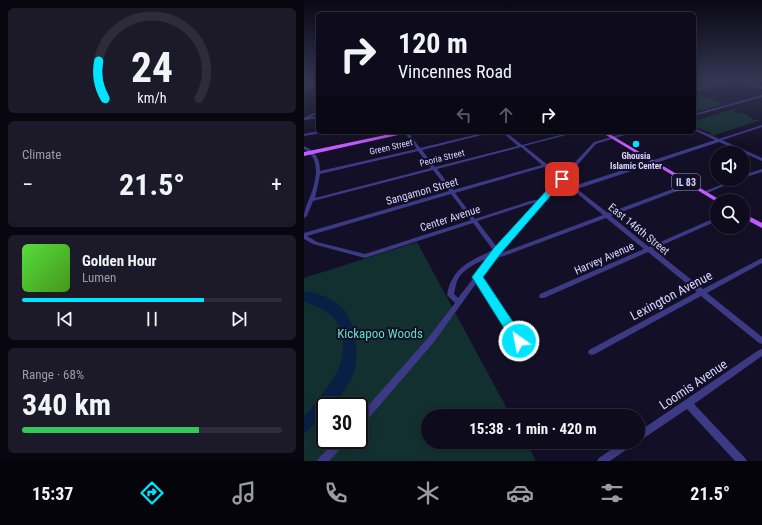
<!DOCTYPE html>
<html lang="en">
<head>
<meta charset="utf-8">
<style>
  body { margin:0; font-family:"Roboto Condensed",sans-serif; background:#1c1929; color:#f1f3f6; height:100vh; display:flex; flex-direction:column; font-size:15px; white-space:nowrap }
  * { box-sizing:border-box; margin:0 }
  p { font-size:13px; color:#9b9ba3 }
  .icon { flex:none; width:22px; height:22px; fill:none; stroke:currentColor; stroke-width:2; stroke-linecap:round; stroke-linejoin:round }
  .map { position:relative; flex:1; overflow:hidden }
  .sheet { display:flex; flex-direction:column; gap:8px; padding:8px; background:#08060f; width:304px }
  .sheet>* { flex:none }
  .hud { position:absolute; left:12px; top:12px; width:380px; height:122px; border-radius:6px; box-shadow:0 2px 10px #0003,0 0 0 1px #2e2b3b; background:#0e0b1c; color:#f1f3f6; overflow:hidden }
  .controls { position:absolute; left:406px; top:146px; display:grid; gap:8px }
  .controls a { display:grid; place-items:center; width:40px; height:40px; border-radius:50%; background:#0e0b1c; box-shadow:0 2px 10px #0003,0 0 0 1px #2e2b3b; font-size:20px }
  .speed { position:absolute; left:12px; top:397px; display:flex; gap:8px; font-size:20px; font-weight:700; text-align:center }
  .speed>* { display:grid; place-content:center; width:52px; height:52px; border-radius:50%; background:#0e0b1c; box-shadow:0 2px 10px #0003,0 0 0 1px #2e2b3b; line-height:1 }
  .speed .limit { border:2px solid #111; border-radius:6px; background:#fff; color:#111 }
  .pin { position:absolute; display:grid; place-items:center; width:34px; height:34px; color:#fff; margin:-17px; border-radius:8px; box-shadow:0 2px 6px #0006 }
  .me { position:absolute; width:44px; margin:-22px; rotate:327deg; stroke-linejoin:round; filter:drop-shadow(0 0 3px #0008) }
  .turn { display:flex; align-items:center; gap:14px; height:84px; padding:0 16px; font-size:18px }
  .turn .icon { width:52px; height:52px; stroke-width:2.5 }
  .turn b { display:block; font-size:28px; line-height:34px }
  .lanes { display:flex; align-items:center; height:38px; padding:0 16px; background:#0003; justify-content:center; gap:20px; direction:ltr }
  .lanes .off { opacity:.35 }
  .big { font-size:30px; font-weight:700; line-height:1.1 }
  .sheet .tile { flex:1; display:flex; flex-direction:column; justify-content:center; gap:6px; min-width:0; padding:0 14px; border-radius:6px; background:#1c1929 }
  .sheet .dial { align-items:center; gap:0 }
  .dial svg { height:104px; overflow:visible; fill:none; stroke:#2e2b3b; stroke-width:7; stroke-linecap:round; text-anchor:middle }
  .dial text { fill:#f1f3f6; stroke:none }
  .song { display:flex; align-items:center; gap:12px }
  .cover { width:48px; height:48px; border-radius:6px; background:linear-gradient(135deg,hsl(110 70% 55%),hsl(100 70% 35%)) }
  .played { height:4px; border-radius:2px; background:linear-gradient(90deg,#00e5ff 70%,#2e2b3b 70%) }
  .keys { display:flex; justify-content:space-around; direction:ltr }
  .heat { display:flex; justify-content:space-between; align-items:center; font-size:22px; direction:ltr }
  .charge { height:6px; border-radius:3px; background:linear-gradient(90deg,#34c759 68%,#2e2b3b 0) }
  .trip { position:absolute; left:117px; top:409px; width:224px; height:40px; border-radius:20px; background:#0e0b1c; box-shadow:0 2px 10px #0003,0 0 0 1px #2e2b3b; font-weight:700; line-height:40px; text-align:center }
  .tabs { display:flex; height:64px; justify-content:space-around; align-items:center; background:#06040b; color:#9b9ba3 }
  .tabs .icon { width:28px; height:28px }
  .tabs .current { color:#00e5ff }
  .tabs b { font-size:18px; color:#f1f3f6 }
  main { display:flex; flex:1; min-height:0 }
  .map>svg:first-child { display:block }
  .green { fill:#12302f; fill-rule:evenodd }
  .water { fill:#0a1f44 }
  .lines { fill:none; stroke-linecap:round; stroke-linejoin:round }
  .minor { fill:#3d3a85; fill-rule:evenodd }
  .major { fill:#c25bff; fill-rule:evenodd }
  .route { fill:#00e5ff; stroke:#0095a6 }
  .poi-dot { fill:#00e5ff; stroke:#130f26; stroke-width:1.5 }
  .labels { text-anchor:middle; stroke-width:4; stroke-linejoin:round; paint-order:stroke }
  .far-street-label { font-size:9px; fill:#d9d4ff; stroke:#130f26 }
  .far-poi-label { font-size:9px; font-weight:bold; fill:#d9d4ff; stroke:#130f26 }
  .shield { fill:#130f26; stroke:#9e99be; stroke-width:1 }
  .shield-label { font-size:10px; font-weight:bold; fill:#d9d4ff }
  .street-label { font-size:11px; fill:#d9d4ff; stroke:#130f26 }
  .near-street-label { font-size:13px; fill:#d9d4ff; stroke:#130f26 }
  .near-park-label { font-size:13px; fill:#5fe0c0; stroke:#130f26 }
</style>
</head>
<body>
<main>
<section class="sheet">
<div class="tile dial"><svg viewBox="0 0 100 80">
<path d="M14 69A42 42 0 1 1 86 69"/>
<path d="M14 69A42 42 0 0 1 9 40" stroke="#00e5ff"/>
<text x="50" y="56" font-size="32" font-weight="700">24</text>
<text x="50" y="72" font-size="11">km/h</text>
</svg></div>
<div class="tile"><p>Climate</p>
<div class="heat"><a>−</a><b class="big">21.5°</b><a>+</a></div>
</div>
<div class="tile">
<div class="song"><i class="cover"></i><div><b>Golden Hour</b><p>Lumen</p></div></div>
<div class="played"></div>
<div class="keys"><svg class="icon" aria-label="previous" viewBox="0 0 24 24"><path d="M18 5L8 12l10 7zM5 5v14"/></svg><svg class="icon" aria-label="pause" viewBox="0 0 24 24"><path d="M8 5v14M16 5v14"/></svg><svg class="icon" aria-label="next" viewBox="0 0 24 24"><path d="M6 5l10 7-10 7zM19 5v14"/></svg></div>
</div>
<div class="tile"><p>Range · 68%</p><b class="big">340 km</b><div class="charge"></div></div>
</section>
<div class="map">
<svg width="458" height="461" viewBox="0 0 458 461">
  <rect width="100%" height="100%" fill="#130f26"/>
  <!-- green -->
  <path class="green" d="M390 93 421 104 390 112Z
    M430 109 433 110 430 112 442 114 450 120H457L408 136 405 134 408 133 390 127V121Z
    M113 242 207 416H124V442H222L232 461H0V278ZM21 406H55V440H21Z"/>
  <!-- water -->
  <path class="water" d="M0 291C32 296 48 310 52 342 53 352 53 366 49 375 44 386 36 397 28 406H21V414L0 434V416L6 411C15 398 32 378 36 364 46 330 33 312 0 302Z"/>
  <g class="lines">
    <!-- minor -->
    <path class="minor" d="M429 80H433L458 87V89L431 81 390 91V89Z
      M14 81V83L0 90V88Z
      M458 95V97L390 116V114Z
      M14 111V113L5 118 14 116V118L0 120V118Z
      M458 125V127L418 140 458 158V161L415 142 273 189 304 213 385 183H389V185L307 216 345 247 413 217V221L349 249 399 289 458 258V263L403 293 458 337V344L455 343 397 296 291 354 288 355 285 354 284 352 285 350 393 292 344 252 240 298H236L235 296 236 294 340 249 302 218 200 256 191 258 177 278 216 337 220 336 225 340 227 346 224 352 217 354 211 351 209 346 210 340 173 282 130 342 58 426 55 427V416L124 338 151 303 143 295C144 290 145 284 148 280 155 264 175 257 189 250L169 223 61 258 9 244 0 239V233L145 191 129 170 9 201 3 216 0 218C0 210 3 204 6 197 11 184 16 166 7 155 5 152 3 151 0 149V146C11 151 16 158 16 171L113 149 100 132H104L116 148 183 132H190L118 150 131 167 214 146 198 132H202L218 145 268 132H274L220 146 258 176 290 142 324 132H330L292 144 261 179 270 186 411 140 390 130V128L415 139ZM217 147 238 165 149 190 133 169ZM114 151 127 168 11 198 13 189 16 174ZM240 167 255 179 242 194H240V196L238 199 226 201 171 219 151 193ZM258 182 266 188 248 193ZM269 190 299 215 197 253H194L245 196 257 194ZM147 194 167 220 61 254 13 242 3 236ZM234 202 193 247 173 221 229 203ZM186 257 154 298 150 294C151 289 152 283 154 279 160 268 175 262 186 257ZM218 342 220 344V346L217 347 216 344Z
      M14 131 19 132 17 133 0 136V134Z
      M458 169V172L439 178V175Z
      M431 179H437L403 193H399V192Z
      M458 349V356L390 404 441 458 443 461H431L383 409 337 440 334 442V432L455 350Z
      M32 440H44L42 443 25 461H13L15 458Z
      M318 442H331L329 445 306 461H293L295 458Z"/>
    <!-- major -->
    <path class="major" d="M96 132H105L103 133 0 156V152Z
      M297 132H302L418 201H413V202Z
      M439 213 458 223V228L439 218Z"/>
  </g>
  <!-- sky -->
  <linearGradient id="sky" x2="0" y2="1"><stop stop-color="#0a0815"/><stop offset="0.56" stop-color="#333752"/><stop offset="1" stop-color="#333752" stop-opacity="0"/></linearGradient>
  <rect width="458" height="144" fill="url(#sky)"/>
  <!-- route -->
  <path class="route" d="M255 177 261 179 197 253 179 277 219 337 221 341 219 344 215 346 210 344 168 277 190 248Z"/>
  <!-- markers -->
  <circle class="poi-dot" cx="332" cy="144" r="4"/>
  <g class="labels">
    <!-- far-street labels -->
    <g class="far-street-label">
      <text transform="translate(87 147) rotate(-13)" y="3">Green Street</text>
      <text transform="translate(138 158) rotate(-14)" y="3">Peoria Street</text>
    </g>
    <!-- far-poi labels -->
    <g class="far-poi-label">
      <text x="332" y="159">Ghousia<tspan x="332" dy="10">Islamic Center</tspan></text>
    </g>
    <!-- shield labels -->
    <rect class="shield" x="368" y="174" width="28" height="16" rx="3"/>
    <g class="shield-label">
      <text x="382" y="186">IL 83</text>
    </g>
    <!-- street labels -->
    <g class="street-label">
      <text transform="translate(118 191) rotate(-16)" y="4">Sangamon Street</text>
      <text transform="translate(146 218) rotate(-18)" y="4">Center Avenue</text>
      <text transform="translate(335 229) rotate(39)" y="4">East 146th Street</text>
      <text transform="translate(300 258) rotate(-24)" y="4">Harvey Avenue</text>
    </g>
    <!-- near-street labels -->
    <g class="near-street-label">
      <text transform="translate(367 295) rotate(-28)" y="5">Lexington Avenue</text>
      <text transform="translate(389 384) rotate(-34)" y="5">Loomis Avenue</text>
    </g>
    <!-- near-park labels -->
    <g class="near-park-label">
      <text x="76" y="338">Kickapoo Woods</text>
    </g>
  </g>
</svg>
<div class="controls">
<a><svg class="icon" aria-label="sound" viewBox="0 0 24 24"><path d="M4 9h4l5-4v14l-5-4H4zM17 9q2 3 0 6"/></svg></a>
<a><svg class="icon" aria-label="search" viewBox="0 0 24 24"><circle cx="10" cy="10" r="6"/><path d="M15 15l6 6"/></svg></a>
</div>
<div class="speed"><div class="limit">30</div></div>
<div class="pin" style="left:258px;top:179px;background:#d93025"><svg class="icon" aria-label="arrive" viewBox="0 0 24 24"><path d="M6 21V4h12l-3 4 3 4H6"/></svg></div>
<svg class="me" style="left:215px;top:341px" viewBox="-20 -20 40 40"><circle r="17" fill="#00e5ff" stroke="#fff" stroke-width="3"/><path d="M0-11L8 9 0 5-8 9z" fill="#fff"/></svg>
<div class="trip">15:38 · 1 min · 420 m</div>
<div class="hud">
<div class="turn"><svg class="icon" aria-label="right" viewBox="0 0 24 24"><path d="M7 20v-9h11M14 6l5 5-5 5"/></svg><div><b>120 m</b>Vincennes Road</div></div>
<div class="lanes"><svg class="icon off" aria-label="left" viewBox="0 0 24 24"><path d="M17 20v-9H6M10 6l-5 5 5 5"/></svg><svg class="icon off" aria-label="ahead" viewBox="0 0 24 24"><path d="M12 20V5M6 11l6-6 6 6"/></svg><svg class="icon" aria-label="right" viewBox="0 0 24 24"><path d="M7 20v-9h11M14 6l5 5-5 5"/></svg></div>
</div>
</div>
</main>
<nav class="tabs">
<b>15:37</b>
<svg class="icon current" aria-label="directions" viewBox="0 0 24 24"><path d="M12 3l9 9-9 9-9-9zM9 14v-3h6M13 9l2 2-2 2"/></svg>
<svg class="icon" aria-label="music" viewBox="0 0 24 24"><path d="M9 18V5l10-2v13"/><circle cx="6" cy="18" r="3"/><circle cx="16" cy="16" r="3"/></svg>
<svg class="icon" aria-label="phone" viewBox="0 0 24 24"><path d="M5 4h4l2 5-3 2q2 4 5 5l2-3 5 2v4C11 20 4 13 5 4z"/></svg>
<svg class="icon" aria-label="climate" viewBox="0 0 24 24"><path d="M12 3v18M4 7l16 10M4 17L20 7"/></svg>
<svg class="icon" aria-label="car" viewBox="0 0 24 24"><path d="M5 17H2v-5l4-1 3-4h7l3 4 3 1v5h-3M9 17h6M6 11h13"/><circle cx="7" cy="17" r="2"/><circle cx="17" cy="17" r="2"/></svg>
<svg class="icon" aria-label="filters" viewBox="0 0 24 24"><path d="M4 7h16M4 17h16"/><circle cx="9" cy="7" r="2"/><circle cx="15" cy="17" r="2"/></svg>
<b>21.5°</b>
</nav>
</body>
</html>
